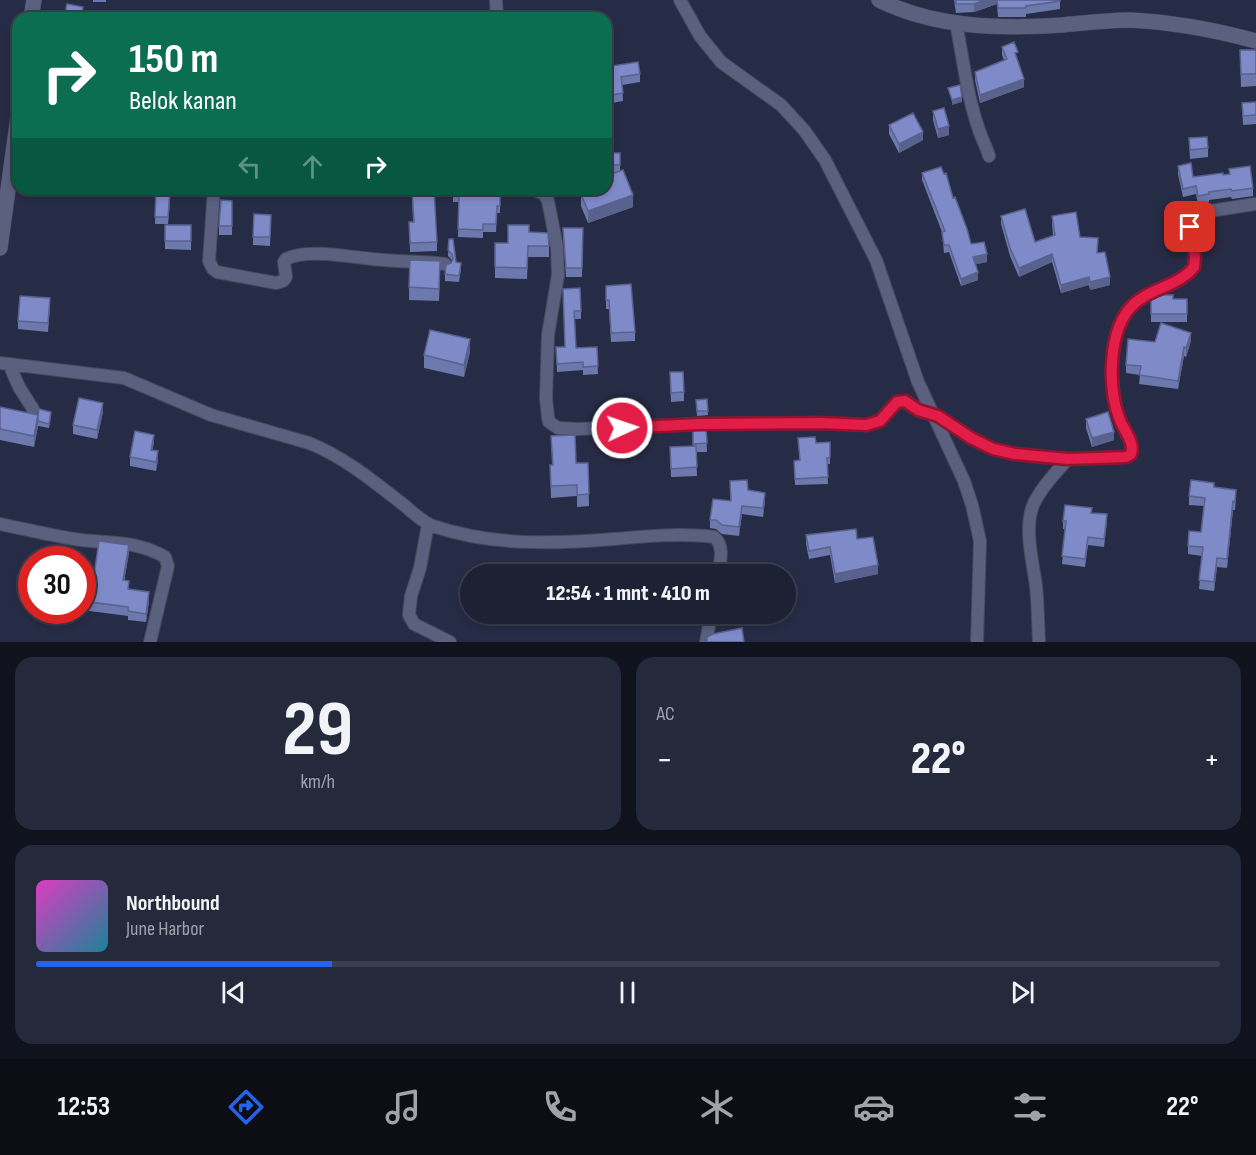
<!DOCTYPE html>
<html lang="id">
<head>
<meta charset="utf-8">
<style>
  body { margin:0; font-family:"Sofia Sans Condensed",sans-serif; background:#25293c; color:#f1f3f6; height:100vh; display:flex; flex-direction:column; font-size:22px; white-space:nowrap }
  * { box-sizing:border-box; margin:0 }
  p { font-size:20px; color:#a0a3ac }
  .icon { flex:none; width:33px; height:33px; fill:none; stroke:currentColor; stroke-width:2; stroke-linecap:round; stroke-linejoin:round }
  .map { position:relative; height:642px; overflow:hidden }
  .sheet { display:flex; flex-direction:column; gap:15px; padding:15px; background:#10121d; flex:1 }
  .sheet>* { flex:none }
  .banner { position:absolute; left:12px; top:12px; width:600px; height:183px; border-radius:18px; box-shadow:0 3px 9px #0003,0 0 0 2px #3b3e4f; background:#0b6e4f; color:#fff; overflow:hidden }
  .speed { position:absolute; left:18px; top:546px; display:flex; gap:12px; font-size:30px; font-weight:700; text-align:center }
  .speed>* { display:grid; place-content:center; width:78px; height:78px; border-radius:50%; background:#1d2134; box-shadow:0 3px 9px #0003,0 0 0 2px #3b3e4f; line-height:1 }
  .speed .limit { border:9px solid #d22; background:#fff; color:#111 }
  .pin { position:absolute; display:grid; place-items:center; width:51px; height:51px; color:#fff; margin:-26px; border-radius:12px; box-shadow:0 3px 9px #0006 }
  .me { position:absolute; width:66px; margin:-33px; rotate:87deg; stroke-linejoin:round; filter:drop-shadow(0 0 4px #0008) }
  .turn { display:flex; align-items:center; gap:21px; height:126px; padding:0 18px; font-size:27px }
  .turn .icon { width:78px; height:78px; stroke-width:2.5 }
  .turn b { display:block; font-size:42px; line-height:51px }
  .lanes { display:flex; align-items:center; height:57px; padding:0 18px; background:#0003; justify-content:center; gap:30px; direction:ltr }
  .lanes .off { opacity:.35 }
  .big { font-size:45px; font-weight:800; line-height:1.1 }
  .sheet .tile { flex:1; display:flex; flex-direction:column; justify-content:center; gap:9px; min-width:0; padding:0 21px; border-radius:18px; background:#25293c }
  .sheet .dial { align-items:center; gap:0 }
  .dial b { font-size:78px; line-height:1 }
  .song { display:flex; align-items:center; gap:18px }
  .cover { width:72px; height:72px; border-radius:9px; background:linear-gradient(135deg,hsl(310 70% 55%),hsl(190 70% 35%)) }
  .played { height:6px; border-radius:3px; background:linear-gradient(90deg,#2563eb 25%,#3b3e4f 25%) }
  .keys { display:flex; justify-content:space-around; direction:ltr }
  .heat { display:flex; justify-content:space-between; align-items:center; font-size:33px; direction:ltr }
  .sheet .tiles { flex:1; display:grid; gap:15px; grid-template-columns:1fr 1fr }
  .tile:last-child { grid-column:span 2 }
  .trip { position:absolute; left:460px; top:564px; width:336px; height:60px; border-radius:30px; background:#1d2134; box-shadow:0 3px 9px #0003,0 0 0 2px #3b3e4f; font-weight:800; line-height:60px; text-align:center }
  .tab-bar { display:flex; height:96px; justify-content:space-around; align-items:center; background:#0c0d15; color:#a0a3ac }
  .tab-bar .icon { width:42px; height:42px }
  .tab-bar .active { color:#2563eb }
  .tab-bar b { font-size:27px; color:#f1f3f6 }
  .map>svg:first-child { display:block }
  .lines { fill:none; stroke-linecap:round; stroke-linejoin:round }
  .minor-casing { stroke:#45495e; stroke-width:14 }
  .tertiary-casing { stroke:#45495e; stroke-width:16 }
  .minor { stroke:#5a607e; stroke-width:12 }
  .tertiary { stroke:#5a607e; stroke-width:15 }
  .wall { fill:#6d78ad }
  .shaded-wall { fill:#59618d }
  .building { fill:#7f8bc9; stroke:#59618d; stroke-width:1.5 }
  .route-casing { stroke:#92132f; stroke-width:15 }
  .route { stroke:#e11d48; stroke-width:10 }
</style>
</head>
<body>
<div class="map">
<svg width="1256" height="642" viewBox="0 0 1256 642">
  <rect width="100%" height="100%" fill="#272c46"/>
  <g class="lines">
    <!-- minor casing -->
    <g class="minor-casing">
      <path id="minor" d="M496 0 497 18
        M680 0 700 36 721 62 781 105 804 130 825 160 876 260 918 382 964 481 972 505 980 541 977 642
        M956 23C963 58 967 96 979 130 982 139 986 146 989 156
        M214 189 209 261 213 269 217 272 276 283 283 281 286 277 284 262 286 259C309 247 358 259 384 260 404 262 425 261 445 264
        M532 189 544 194 548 201 557 247 558 275 548 335 546 398 548 417 549 422 558 428 578 429 698 424 821 423 866 425 880 421 897 402 905 401 918 409 938 416 971 438 993 449 1015 454 1068 459
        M0 363 124 378 211 415 309 443C342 456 372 480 400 502 411 510 420 521 433 526 492 546 553 544 614 539 647 536 681 533 714 537 725 546 720 562 718 574
        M9 364 19 387 33 409
        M0 524C24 529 49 535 74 539 106 544 134 539 165 557L168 566 150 642
        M428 524 420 568 411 596 409 615 414 624 450 642
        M706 642 711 614
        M1039 642C1038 624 1038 604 1036 586 1033 562 1023 527 1034 503 1042 487 1056 472 1068 459L1126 457 1132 451C1132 439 1123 429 1119 417 1109 387 1108 331 1131 306 1149 288 1177 287 1194 267 1199 249 1182 229 1197 213L1256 204"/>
    </g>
    <!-- tertiary casing -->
    <g class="tertiary-casing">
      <path id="tertiary" d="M879 0C936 28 999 29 1062 25 1084 23 1108 20 1130 20 1173 22 1215 30 1256 41
        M31 18 34 0
        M0 248 18 117"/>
    </g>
    <!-- minor -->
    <use href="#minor" class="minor"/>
    <!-- tertiary -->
    <use href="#tertiary" class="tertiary"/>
  </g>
  <!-- wall -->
  <path class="wall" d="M93 0H106V2H93Z
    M954 0H1060V9L1026 14V17H998L997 4 974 12 956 13Z
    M606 46 612 66 640 74V82L622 85 623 101 606 104Z
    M1002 47 1018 60 1024 87 980 103 975 80V72L1004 60 1002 55Z
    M1240 50H1256V86L1241 87Z
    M1256 102V124L1243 125 1242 103Z
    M933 111 949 135 938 138 933 120Z
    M889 125 923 140 899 153 889 134Z
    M1189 138 1208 148V157L1190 159Z
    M606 153H620V171L633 207 588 223 581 206V194L593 189H606L612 174H606Z
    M1178 166 1193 177 1229 174V169L1253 188V196L1232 199 1231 197 1209 200V202L1198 204 1196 194 1183 197 1178 174Z
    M922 173 953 198 971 244 987 262 976 264 978 280 961 286 949 252 944 253 942 232 922 180Z
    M156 189H171L168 224H155Z
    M255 189H267V194L255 193Z
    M412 189 437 242V251L410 252 409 222H413Z
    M453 189 500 192V213H497L496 232H483V238L458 237 459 202H453Z
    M232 201V235H219V226Z
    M254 214 271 215 270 246 253 245Z
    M1001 216 1035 242 1053 236 1052 224V216L1080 237 1098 253 1110 285 1090 290 1089 285 1061 293 1052 262 1019 277 1010 256 1001 224Z
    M191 225V250L165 249V241Z
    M563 228H583L582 277H566Z
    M529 232 549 246V257H528L527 279 495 278V243H508Z
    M449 239 456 262 461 269 459 282 445 281V274L452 260 448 256Z
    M440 274 439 301 409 300V287Z
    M606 286 635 332V341L611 342 609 309H606Z
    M563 289 581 311V319H575L576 348 597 347 598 374 583 375V370L557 372 556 347H565Z
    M1151 295 1173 299H1187V322H1151Z
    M50 307 48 332 18 329V321Z
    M1191 341 1186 357 1184 356 1178 389 1139 384 1140 375 1126 373V365L1155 342Z
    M470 352 464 377 424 368V355Z
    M670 372 684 392V401L671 402Z
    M707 399 708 415 697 416 696 400Z
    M0 407 38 415 51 416 49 428 38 426 34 447 0 440Z
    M103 412 97 439 73 434V425Z
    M1086 419 1114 440 1092 447 1086 428Z
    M706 428 707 452H696L697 476 671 477 670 447 693 446V429Z
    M551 436 576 463H588L589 506 577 507V496L551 498 550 465H552Z
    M830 442V464H827L828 484 795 485 794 461 799 460 816 443Z
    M154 443 152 450 158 460 156 471 130 466V457Z
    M1214 488 1236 498 1235 510H1233L1227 568 1217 567 1214 591 1199 589 1202 556 1188 554V546L1201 532 1204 506 1189 505V496Z
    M748 490 765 501 763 517 742 514 739 536 722 534 716 529 710 528V520L730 501Z
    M1092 513 1107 522 1104 547 1088 545 1085 567 1062 564 1065 529H1063V521Z
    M806 535 857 539 878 574 835 583 830 555 809 559 806 544Z
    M129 553 124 580 129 589 149 601 146 622 128 620V616L82 610V580L93 582Z"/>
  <!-- shaded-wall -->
  <path class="shaded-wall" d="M984 0H997V4L974 12V4Z
    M1024 79V87L980 103V95Z
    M962 97V102L952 105V100Z
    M949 126V135L938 138V129Z
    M923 132V140L899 153V144Z
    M633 195V207L588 223V211Z
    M987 254V262L973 265V257Z
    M1052 254V262L1019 277V268Z
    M978 272V280L961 286V279Z
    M1089 277V285L1061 293V285Z
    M1110 277V285L1090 290V282Z
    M1191 333V341L1186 357V348Z
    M470 339V352L464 377V365Z
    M1184 347V356L1178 389V381Z
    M103 403V412L97 439V430Z
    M38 415V426L34 447V436Z
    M1114 432V440L1092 447V438Z
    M154 435V443L151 459V450Z
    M158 451V460L156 471V462Z
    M765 493V501L763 517V508Z
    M1233 501V510L1227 568V559Z
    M742 506V514L739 536V527Z
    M129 545V553L123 589V580Z
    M1217 558V567L1214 591V582Z
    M878 565V574L835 583V574Z
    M149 592V601L146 622V614Z"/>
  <!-- building -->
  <path class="building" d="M956 0H984L974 4H956Z
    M997 0H1060V1L1026 6V8H998Z
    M67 4 83 7 81 18H64Z
    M1014 42 1018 52 1015 53 1024 79 980 95 975 72 1007 59 1002 47Z
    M606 46H608L612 66 638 62 640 74 621 77 623 93 606 96Z
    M1240 50H1256V74H1241Z
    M960 85 962 97 952 100 948 88Z
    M1256 102V115L1243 116 1242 103Z
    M944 108 949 126 938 129 933 111Z
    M913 113 923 132 899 144 889 125Z
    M1207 137 1208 148 1190 150 1189 138Z
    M606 153H620V165H606Z
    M1191 163 1193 177 1223 173V175L1230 174 1229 169 1250 166 1253 188 1232 191 1231 189 1209 192V194L1198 196 1196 186 1183 189 1178 166Z
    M941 167 944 174 946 173 953 198 955 197 967 229 971 244 984 242 987 254 973 257 978 272 961 279 949 245H944L942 232 945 231 922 173Z
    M623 170 633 195 588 211 581 194 595 189H606V176Z
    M156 189H170L168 217H155Z
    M412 189H434L437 242 410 243 409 222H414Z
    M453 189H482V191L500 192V206H497L496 224H483V230L458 229 459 194H453Z
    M221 200 232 201V226H219Z
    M1025 209 1035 242 1055 235 1052 216 1076 212 1080 237 1098 238 1097 253 1105 252 1110 277 1090 282 1089 277 1061 285 1052 254 1019 268 1010 248 1001 216Z
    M254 214 271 215 270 237H253Z
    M165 225H191V241H165Z
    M508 225H529V232L548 233 549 246H528L527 268 495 267V243H508Z
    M563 228H583L582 268H566Z
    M449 239H453L456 262 461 263 459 276 445 274 446 265 451 263 453 259 452 254 448 250Z
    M410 260 440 261 439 289 409 287Z
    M631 284 635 332 611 333 609 300H606V286Z
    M580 288 581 311H574L576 348 597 347 598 366 583 367V362L557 364 556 347H565L563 289Z
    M1151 295H1173V299H1187V314H1151Z
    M20 296 50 298 48 323 18 321Z
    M1161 323 1191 333 1186 348 1184 347 1178 381 1139 375 1141 366 1126 365 1128 339 1155 342Z
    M430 330 470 339 464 365 424 355Z
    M670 372H683L684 392 671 393Z
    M79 398 103 403 97 430 73 425Z
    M707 399 708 411H697L696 400Z
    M0 407 38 415 34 436 0 429Z
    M39 409 51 412 49 424 38 421V415Z
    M1108 412 1114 432 1092 438 1086 419Z
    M706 428 707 443 693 444V429Z
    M135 431 154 435 151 450 158 451 156 462 130 457Z
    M575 435 576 463H588L589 494 577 495V485L551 486 550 465H553L551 436Z
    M815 437 816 443 830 442V457L827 458 828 477 795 479 794 461 800 460 798 438Z
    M696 446 697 467 671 469 670 447Z
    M747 480 748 490 765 493 763 508 742 506 739 527 722 525 716 520H710L713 499 731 501 730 481Z
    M1191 480 1214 483V487L1236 490 1235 502 1233 501 1227 559 1217 558 1214 582 1199 580 1203 547 1188 546 1189 531 1201 532 1205 498 1189 496Z
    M1065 505 1092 508 1091 513 1107 514 1104 539 1088 537 1085 559 1062 556 1066 521H1063Z
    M856 529 857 539 873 537 878 565 835 574 830 547 809 551 806 535Z
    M99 541 129 545 123 580 129 581 128 589 149 592 146 614 128 611V607L82 601V580L93 582Z
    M761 563 764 574H723L722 570Z
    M742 628 744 642H707V637L713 634Z"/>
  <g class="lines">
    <!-- route casing -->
    <g class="route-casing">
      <path id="route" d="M622 428 698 424 821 423 866 425 880 421 897 402 905 401 918 410 938 416 971 438 993 449 1015 454 1068 459 1126 457 1131 454C1135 442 1124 431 1120 420 1107 390 1108 330 1132 306 1149 288 1178 287 1194 267L1195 256 1190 227"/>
    </g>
    <!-- route -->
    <use href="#route" class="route"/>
  </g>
</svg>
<div class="speed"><div class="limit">30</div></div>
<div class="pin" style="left:1190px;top:227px;background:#d93025"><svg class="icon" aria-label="arrive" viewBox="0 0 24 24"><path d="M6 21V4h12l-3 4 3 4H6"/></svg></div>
<svg class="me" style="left:622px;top:428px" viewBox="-20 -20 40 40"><circle r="17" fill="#e11d48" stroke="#fff" stroke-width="3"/><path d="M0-11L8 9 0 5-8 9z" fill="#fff"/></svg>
<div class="trip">12:54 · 1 mnt · 410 m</div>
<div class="banner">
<div class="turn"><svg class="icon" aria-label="right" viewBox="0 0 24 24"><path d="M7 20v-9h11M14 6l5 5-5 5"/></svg><div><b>150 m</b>Belok kanan</div></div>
<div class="lanes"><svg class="icon off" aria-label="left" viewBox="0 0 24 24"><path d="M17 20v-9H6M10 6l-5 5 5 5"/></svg><svg class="icon off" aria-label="ahead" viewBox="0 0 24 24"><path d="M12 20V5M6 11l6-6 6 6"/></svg><svg class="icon" aria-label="right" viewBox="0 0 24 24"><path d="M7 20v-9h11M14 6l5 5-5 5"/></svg></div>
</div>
</div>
<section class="sheet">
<div class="tiles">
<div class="tile dial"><b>29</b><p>km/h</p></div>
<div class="tile"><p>AC</p>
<div class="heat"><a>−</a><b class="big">22°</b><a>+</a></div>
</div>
<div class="tile">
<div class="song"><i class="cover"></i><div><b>Northbound</b><p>June Harbor</p></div></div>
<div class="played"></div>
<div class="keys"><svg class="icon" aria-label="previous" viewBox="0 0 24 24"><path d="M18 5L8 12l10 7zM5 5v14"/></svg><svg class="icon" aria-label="pause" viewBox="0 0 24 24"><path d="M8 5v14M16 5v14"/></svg><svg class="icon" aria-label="next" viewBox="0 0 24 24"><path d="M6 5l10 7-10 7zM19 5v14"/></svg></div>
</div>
</div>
</section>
<nav class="tab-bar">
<b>12:53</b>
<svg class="icon active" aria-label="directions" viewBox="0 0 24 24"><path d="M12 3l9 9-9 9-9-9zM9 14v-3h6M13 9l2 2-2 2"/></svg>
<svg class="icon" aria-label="music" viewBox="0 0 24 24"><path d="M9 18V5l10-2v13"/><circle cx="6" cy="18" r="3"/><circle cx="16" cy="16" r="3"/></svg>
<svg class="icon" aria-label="phone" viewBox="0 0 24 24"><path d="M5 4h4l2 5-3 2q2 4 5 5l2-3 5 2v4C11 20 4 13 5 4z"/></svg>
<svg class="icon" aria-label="climate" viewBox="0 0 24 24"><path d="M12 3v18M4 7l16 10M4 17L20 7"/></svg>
<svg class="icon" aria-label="car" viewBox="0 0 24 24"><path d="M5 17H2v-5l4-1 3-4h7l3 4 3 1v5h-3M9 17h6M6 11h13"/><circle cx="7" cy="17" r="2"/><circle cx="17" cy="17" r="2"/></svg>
<svg class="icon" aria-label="filters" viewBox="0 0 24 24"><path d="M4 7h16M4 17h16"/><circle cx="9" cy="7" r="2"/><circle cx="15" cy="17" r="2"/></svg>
<b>22°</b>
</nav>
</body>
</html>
